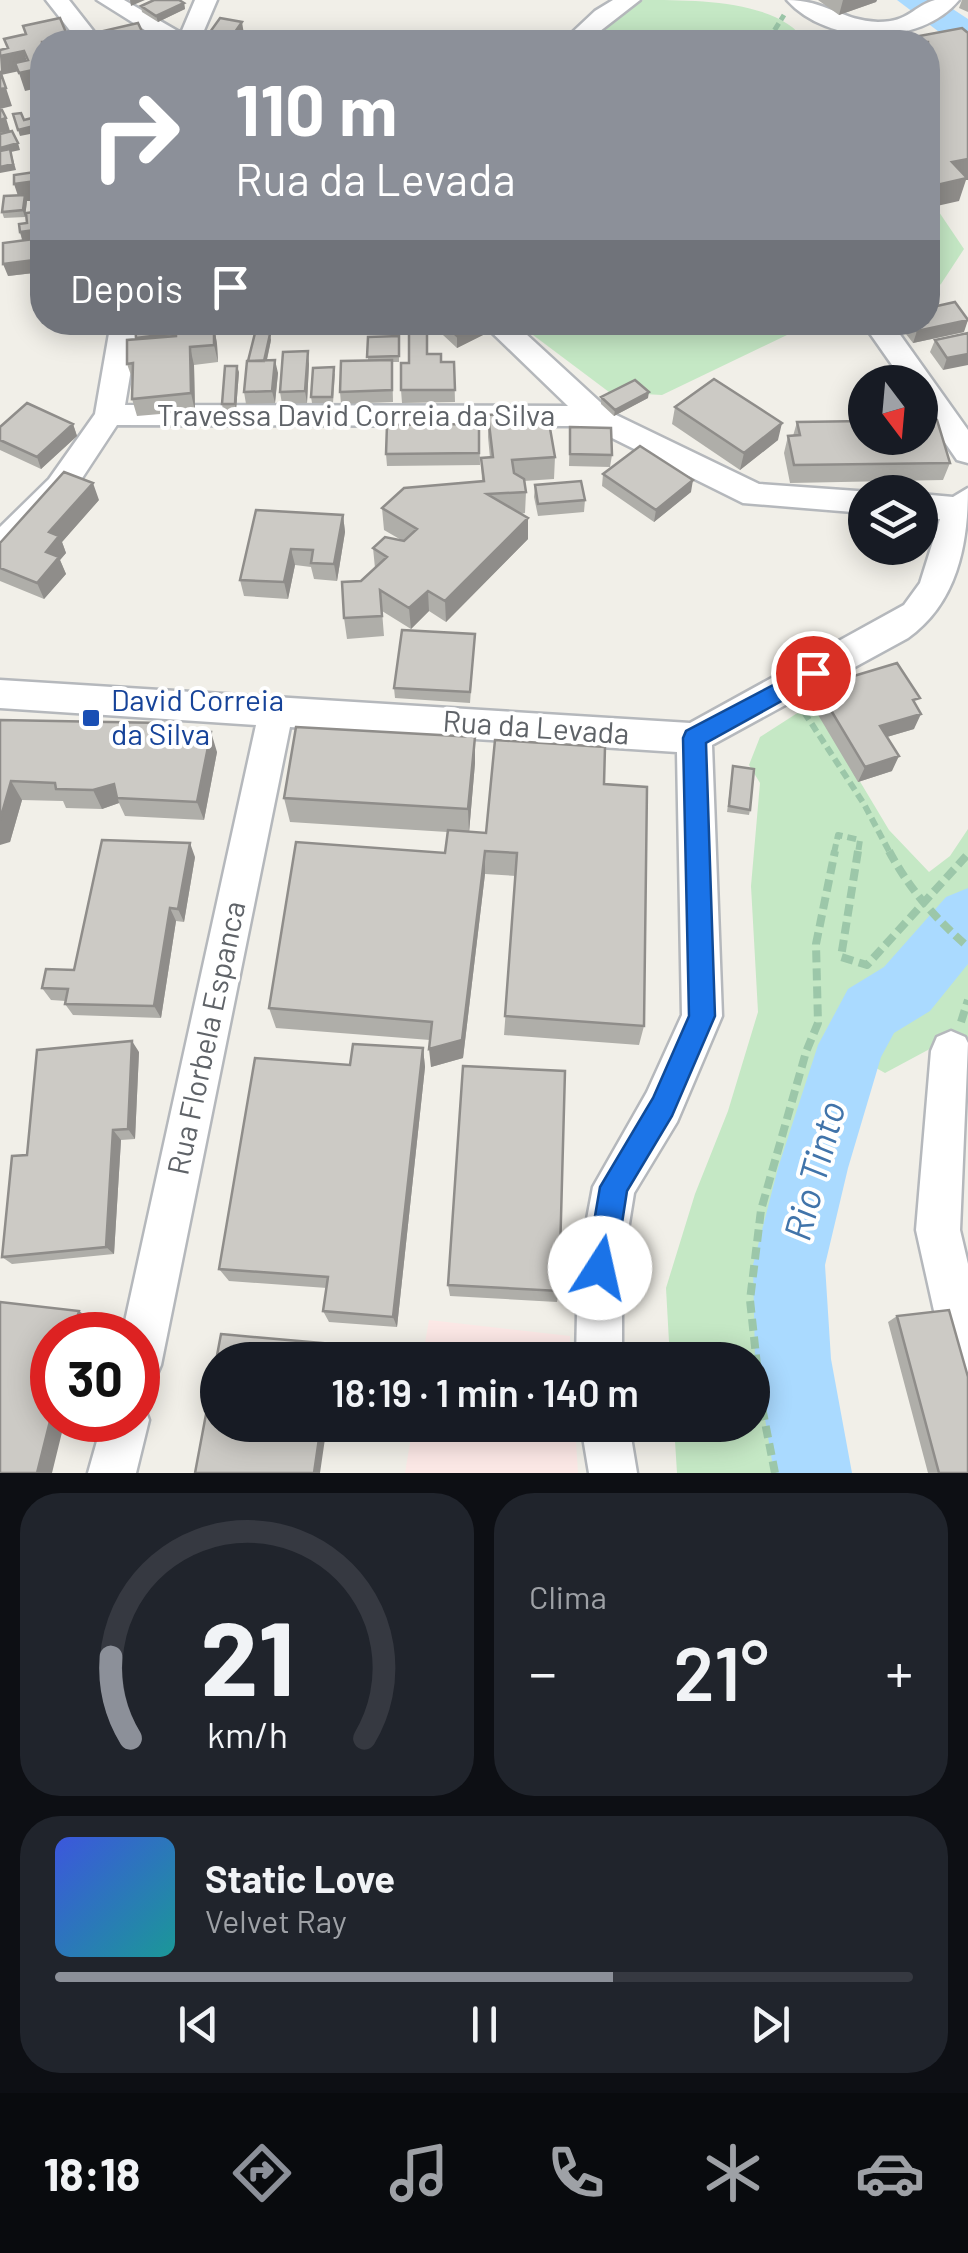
<!DOCTYPE html>
<html lang="pt">
<head>
<meta charset="utf-8">
<style>
  body { margin:0; font-family:Barlow,sans-serif; background:#20242c; color:#f1f3f6; height:100vh; display:flex; flex-direction:column; font-size:38px; white-space:nowrap }
  * { box-sizing:border-box; margin:0 }
  p { font-size:32px; color:#9ea1a6 }
  .icon { flex:none; width:55px; height:55px; fill:none; stroke:currentColor; stroke-width:2; stroke-linecap:round; stroke-linejoin:round }
  .map { position:relative; height:1473px; overflow:hidden }
  .panel { display:flex; flex-direction:column; gap:20px; padding:20px; background:#0d0f14; flex:1 }
  .panel>* { flex:none }
  .guide { position:absolute; left:30px; top:30px; width:910px; height:305px; border-radius:40px; box-shadow:0 5px 25px #0003; background:#8c9099; color:#fff; overflow:hidden }
  .needle { width:65px; rotate:164deg }
  .fabs { position:absolute; left:848px; top:365px; display:grid; gap:20px }
  .fabs a { display:grid; place-items:center; width:90px; height:90px; border-radius:50%; background:#171b24; box-shadow:0 5px 25px #0003; font-size:50px }
  .speed { position:absolute; left:30px; top:1312px; display:flex; gap:20px; font-size:50px; font-weight:700; text-align:center }
  .speed>* { display:grid; place-content:center; width:130px; height:130px; border-radius:50%; background:#171b24; box-shadow:0 5px 25px #0003; line-height:1 }
  .speed .limit { border:15px solid #d22; background:#fff; color:#111 }
  .pin { position:absolute; display:grid; place-items:center; width:85px; height:85px; color:#fff; margin:-42px; border:5px solid #fff; border-radius:50%; box-shadow:0 2px 10px #0007 }
  .me { position:absolute; width:110px; margin:-55px; rotate:10deg; stroke-linejoin:round; filter:drop-shadow(0 0 8px #0008) }
  .turn { display:flex; align-items:center; gap:35px; height:210px; padding:0 40px; font-size:45px }
  .turn .icon { width:130px; height:130px; stroke-width:2.5 }
  .turn b { display:block; font-size:70px; line-height:85px }
  .then { display:flex; align-items:center; height:95px; padding:0 40px; background:#0003; gap:20px; font-size:38px }
  .big { font-size:75px; font-weight:600; line-height:1.1 }
  .panel .tile { flex:1; display:flex; flex-direction:column; justify-content:center; gap:15px; min-width:0; padding:0 35px; border-radius:40px; background:#20242c }
  .panel .dial { align-items:center; gap:0 }
  .dial svg { height:260px; overflow:visible; fill:none; stroke:#363941; stroke-width:7; stroke-linecap:round; text-anchor:middle }
  .dial text { fill:#f1f3f6; stroke:none }
  .song { display:flex; align-items:center; gap:30px }
  .cover { width:120px; height:120px; border-radius:15px; background:linear-gradient(135deg,hsl(230 70% 55%),hsl(180 70% 35%)) }
  .played { height:10px; border-radius:5px; background:linear-gradient(90deg,#8c9099 65%,#363941 65%) }
  .keys { display:flex; justify-content:space-around; direction:ltr }
  .heat { display:flex; justify-content:space-between; align-items:center; font-size:55px; direction:ltr }
  .panel .tiles { flex:1; display:grid; gap:20px; grid-template-columns:1fr 1fr }
  .tile:last-child { grid-column:span 2 }
  .trip { position:absolute; left:200px; top:1342px; width:570px; height:100px; border-radius:50px; background:#171b24; box-shadow:0 5px 25px #0003; font-weight:600; line-height:100px; text-align:center }
  .tab-bar { display:flex; height:160px; justify-content:space-around; align-items:center; background:#090b0e; color:#9ea1a6 }
  .tab-bar .icon { width:70px; height:70px }
  .tab-bar .selected { color:#8c9099 }
  .tab-bar b { font-size:45px; color:#f1f3f6 }
  .map>svg:first-child { display:block }
  .medical { fill:#fce8e6 }
  .green { fill:#c5e8c5 }
  .lines { fill:none; stroke-linecap:round; stroke-linejoin:round }
  .river { fill:#aadaff; fill-rule:evenodd }
  .minor-casing { stroke:#b5b8bc; stroke-width:5 }
  .path-far2 { stroke:#9cc7a9; stroke-width:5; stroke-dasharray:8 4; stroke-linecap:butt }
  .path-far1 { stroke:#9cc7a9; stroke-width:6; stroke-dasharray:9 5; stroke-linecap:butt }
  .path { stroke:#9cc7a9; stroke-width:8; stroke-dasharray:12 6; stroke-linecap:butt }
  .minor { fill:#fff; fill-rule:evenodd }
  .wall { fill:#afaea9 }
  .shaded-wall { fill:#8f8d8a }
  .building { fill:#cccac5; stroke:#8f8d8a; stroke-width:2.5 }
  .route { fill:#1a73e8; stroke:#114b97; stroke-width:2.5 }
  .transit-dot { fill:#1a4fb4; stroke:#fff; stroke-width:4 }
  .labels { text-anchor:middle; stroke-width:8; stroke-linejoin:round; paint-order:stroke }
  .street-label { font-size:30px; fill:#5f6368; stroke:#fff }
  .transit-label { font-size:30px; fill:#164399; stroke:#fff; text-anchor:start }
  .near-water-label { font-size:38px; font-style:italic; fill:#4174aa; stroke:#fff }
</style>
</head>
<body>
<div class="map">
<svg width="968" height="1473" viewBox="0 0 968 1473">
  <rect width="100%" height="100%" fill="#f1efe8"/>
  <!-- medical -->
  <path class="medical" d="M429 1320 570 1336 571 1360H422Z
    M413 1425H575L578 1473H405Z"/>
  <!-- green -->
  <path class="green" d="M643 0C696 0 779 0 806 42H582Z
    M939 212 964 249 941 284 928 294V215Z
    M517 323H812L662 395 609 392Z
    M813 703 889 830 929 872 950 856 968 829V1047L939 1044 885 1073 869 1064 825 1222 823 1353 842 1473H677L674 1425H752V1360H670L666 1288 695 1194 728 1111 758 1012 751 886 760 783 749 765 760 737Z"/>
  <g class="lines">
    <!-- river -->
    <path class="river" d="M897 0H939L968 19V47L955 44Z
      M968 888V964L930 1011 894 1033 881 1057 848 1168 825 1265 831 1359 852 1473H774L755 1359 753 1265 778 1168 818 1045 848 989 884 967 946 897Z"/>
    <!-- minor casing -->
    <g class="minor-casing">
      <path id="minor" d="M46 0H69L102 42H79Z
        M97 0H124L181 33 195 0H217L199 42H164Z
        M613 0H640L586 42H562L595 11Z
        M787 0C825 0 843 21 878 22 910 22 913 6 935 0 942 0 952 0 959 0 920 47 828 46 787 0Z
        M111 322H139L125 405 568 406 481 322H513L612 413 759 484 871 492H865V513L743 503 596 430 570 426 117 425 71 495 11 556 0 559V527L49 479 95 414Z
        M862 322H891L968 430V463L957 460 920 406V382H904Z
        M968 488C968 545 957 603 908 638L712 745 722 1016 677 1122 634 1193 622 1267V1360H576L578 1267 593 1187 647 1092 682 1015 677 752 290 727 161 1365 154 1381 138 1388V1335H122L256 725 0 708V680L690 723 904 605 920 583 940 519 920 518V494L953 497Z
        M951 1031 965 1037 968 1043 960 1230 968 1264V1383L952 1376 945 1360 916 1230 931 1051 937 1037Z
        M138 1401 143 1403 149 1420 136 1473H88L103 1420H138Z
        M581 1425H629L637 1473H589Z"/>
    </g>
    <!-- path-far2 -->
    <path class="path-far2" d="M774 42V31L784 15"/>
    <!-- path-far1 -->
    <path class="path-far1" d="M804 712 864 804 890 853
      M834 853 838 835 860 840 858 853"/>
    <!-- path -->
    <path class="path" d="M858 851 841 957 867 965 968 854
      M889 851C910 890 935 918 968 947
      M961 1022 968 1000
      M775 1473 761 1402 750 1300 761 1210 806 1052 818 1023 816 944 835 851"/>
    <!-- minor -->
    <use href="#minor" class="minor"/>
  </g>
  <!-- wall -->
  <path class="wall" d="M818 0H877L876 2 839 15Z
    M962 0H968V12L959 8Z
    M184 3 185 9 158 22 142 12 141 6Z
    M42 171V272L8 276 22 240 20 232 34 212 30 201H27L25 217 4 218 2 212Z
    M135 322H199L200 327 214 326 217 344 218 362 194 365 195 411 137 416 132 399 133 381 127 364 136 340Z
    M429 322H493V330L457 348Z
    M900 322H928L964 332 913 343 899 325Z
    M968 333 943 370 930 352 935 340Z
    M399 336V362H392L393 402 341 404 340 392 368 361V337Z
    M271 340 267 360 278 373 275 403 246 404 244 392Z
    M428 354 441 362H454L455 402 402 403 401 390 409 363Z
    M309 364 307 403 282 404 280 392Z
    M239 372 236 410H223L222 404Z
    M335 373 333 403H312L311 397Z
    M601 397 648 398 614 416 601 404Z
    M675 407 778 440 740 470 672 424Z
    M488 415 555 457 554 479 524 481 526 492 525 513 521 514 528 539 446 622 429 611 411 629 382 611 384 636 347 639 344 618 361 581 375 568 373 548 403 541 384 530 382 508 482 481 481 458H490L488 437Z
    M797 422 950 463 943 480 790 483 784 453 788 436H793Z
    M73 424 77 436 41 469 0 450V427Z
    M479 424 480 465 387 466 386 454Z
    M570 427 612 455 610 467 569 466Z
    M603 474 691 492 654 522 602 486Z
    M535 485 585 500 584 512 538 516 534 497Z
    M99 500 62 542 66 553 60 560 66 574 44 599 0 581V543Z
    M343 515 345 532 337 581 314 579 311 567 295 565 288 599 244 596 240 580Z
    M475 634 470 703 395 698 394 688Z
    M817 687 916 705 914 729 887 737 892 771 858 782 811 703Z
    M0 720 167 731 217 752 204 820 125 816 119 803 102 809 66 808 63 801 22 800 10 842Z
    M475 737V763L469 832 486 833 604 784 644 1026 639 1045 504 1035 516 876 485 874 463 1058 431 1067 430 1040 276 1028 269 1008 445 853 447 832 290 822 284 798Z
    M733 766 750 810 749 815 727 812Z
    M195 857 184 922 176 921 161 1018 73 1015 65 1004 66 1001 51 1000 42 988 74 970Z
    M423 1048 425 1067 397 1327 329 1322 323 1311 327 1288 229 1281 219 1269 350 1065Z
    M139 1052 135 1139 121 1140 114 1254 12 1264 2 1257 27 1155Z
    M448 1285 559 1291 557 1302 450 1296Z
    M897 1316 968 1473H928L888 1322Z"/>
  <!-- shaded-wall -->
  <path class="shaded-wall" d="M130 0H145L131 6Z
    M843 0H877L876 2 839 15Z
    M184 3 185 9 158 22 156 16Z
    M242 22 244 34 238 42H228Z
    M24 51 29 69 1 75 0 56Z
    M42 68V87L25 91 19 73Z
    M6 88 12 106 0 109V89Z
    M6 118 10 131 0 133V120Z
    M38 125 40 132 20 136 18 130Z
    M18 143 20 150 11 152 16 170 0 173V148Z
    M968 159V180H966L959 201 928 208V187L952 162Z
    M29 182 42 198V216L36 217 30 201H27L25 217 14 184Z
    M42 229V242L24 245 20 232Z
    M42 259V272L8 276 3 264Z
    M968 320 964 332 913 343 917 331Z
    M484 322H493V330L457 348V336Z
    M214 326 217 344 218 362 214 345Z
    M270 334 271 340 265 368 264 362Z
    M190 347 194 365 195 411 191 393Z
    M308 351 309 364 307 403 305 391Z
    M968 354V365L943 370 947 358Z
    M275 360 278 373 275 403 272 391Z
    M237 366 239 372 236 410 235 404Z
    M649 392 648 398 614 416 615 410Z
    M782 423 778 440 740 470 744 453Z
    M73 424 77 436 41 469 37 457Z
    M693 480 691 492 654 522 656 510Z
    M93 483 99 500 62 542 66 553 60 560 66 574 44 599 37 583 49 532Z
    M343 515 345 532 337 581 334 564Z
    M528 518V539L446 622 445 601Z
    M291 549 295 565 288 599 284 582Z
    M428 591 429 611 411 629 409 608Z
    M921 714 914 729 873 741 880 726Z
    M211 732 217 752 204 820 197 802Z
    M475 737V763L469 833 468 809Z
    M899 756 892 771 858 782 865 767Z
    M11 781 22 800 10 842 0 845V820Z
    M114 784 119 803 102 809 93 790Z
    M190 843 195 857 184 922 178 909Z
    M485 851V874L463 1058 431 1067 429 1049Z
    M170 908 176 921 161 1018 154 1006Z
    M132 1041 139 1052 135 1139 128 1129Z
    M423 1048 425 1067 397 1327 393 1317Z
    M113 1130 121 1140 114 1254 106 1247Z
    M79 1311 90 1319 86 1335H72Z
    M332 1344 337 1351 335 1360H330Z
    M52 1413V1420H65L52 1473H37Z
    M321 1425H327L320 1473H314Z"/>
  <!-- building -->
  <path class="building" d="M154 0H179L184 3 156 16 141 6Z
    M60 18 67 35 75 33 80 42H42V68L19 73 15 63 28 60 24 51 0 56V50L8 48 4 39 26 34 23 26Z
    M220 18 242 22 228 42 205 39Z
    M138 23 147 42H109L103 31Z
    M962 28 968 33V159L952 162 967 178 928 187V42H887Z
    M0 71 6 88 0 89Z
    M0 110H2L6 118 0 120Z
    M21 113 24 120 36 117 38 125 18 130 13 114Z
    M12 131 18 143 0 148V134Z
    M10 149 13 164 0 167V151Z
    M42 171V198L30 199 29 182 14 184V175Z
    M25 195 23 210 2 212 4 196Z
    M42 211V229L20 232 19 224 27 223 26 213Z
    M42 238V259L3 264V243Z
    M955 302 968 320 917 331 911 322H928V308Z
    M135 322H198V327L176 329V333L136 338Z
    M442 322H484L457 336Z
    M214 326V345L190 347 191 393 132 399 133 363 127 364V340L176 336V329Z
    M409 330H427V354H441V362H454L455 390H401V363H409Z
    M255 333 270 334 264 361H248Z
    M968 333V354L947 358 935 340Z
    M399 336V356L367 357 368 337Z
    M308 351 305 391 280 392 283 352Z
    M275 360 272 391 244 392 247 361Z
    M392 360V390L340 392 341 361Z
    M225 366H237L235 404H222Z
    M334 367 332 397H311L313 368Z
    M714 379 782 423 744 453 675 407Z
    M635 380 649 392 615 410 601 397Z
    M27 403 73 424 37 457 0 440V427Z
    M547 411 555 457 512 460 514 473 524 479 526 492 487 494 528 518 445 601 428 591 409 608 380 590 382 616 344 618 342 582 361 581 387 557 373 548 385 537 404 541 417 529 382 508 404 488 484 481 481 458 493 457 488 415Z
    M920 420H937L950 463 794 465 788 436 800 435 797 422 865 421V438H920Z
    M479 424V453L386 454 387 425Z
    M570 427 611 428 612 455 570 454Z
    M640 446 693 480 656 510 603 474Z
    M64 472 93 483 49 532 59 536 46 552 59 557 37 583 0 568V543Z
    M581 481 585 500 538 504 535 485Z
    M256 510 343 515 334 564 311 563 313 550 291 549 284 582 240 580Z
    M402 630 475 634 470 692 394 688Z
    M897 663 920 698 913 700 921 714 880 726 899 756 865 767 817 687Z
    M0 720 164 723 166 731 211 732 197 802 117 798 114 784 93 790 56 789 55 783 11 781 0 820Z
    M296 727 475 737 468 809 284 798Z
    M495 740 605 747 604 784 647 787 644 1026 505 1016 517 853 485 851 462 1040 429 1049 432 1022 269 1008 296 842 445 853 448 830 486 833Z
    M733 766 754 769 750 810 729 806Z
    M102 840 190 843 178 909 170 908 154 1006 65 1004 68 989 42 988 46 969 74 970Z
    M132 1041 128 1129 113 1130 106 1247 2 1257 12 1156 27 1155 37 1050Z
    M353 1044 423 1048 393 1317 323 1311 328 1277 219 1269 255 1058 350 1065Z
    M463 1066 565 1071 559 1291 448 1285Z
    M0 1302 79 1311 72 1335H52V1413L37 1473H0Z
    M949 1310 968 1377V1473H939L897 1316Z
    M221 1334 332 1344 330 1360H218V1425H321L314 1473H195Z"/>
  <!-- route -->
  <path class="route" d="M813 664 821 666 824 673 821 679 706 743 715 1016 672 1116 627 1191 615 1268 610 1278 600 1282 590 1278 586 1268 600 1187 653 1098 689 1016 683 738 686 731Z"/>
  <!-- markers -->
  <rect class="transit-dot" x="81" y="708" width="20" height="20" rx="5"/>
  <g class="labels">
    <!-- street labels -->
    <g class="street-label">
      <text x="356" y="426">Travessa David Correia da Silva</text>
      <text transform="translate(536 728) rotate(4)" y="10">Rua da Levada</text>
      <text transform="translate(207 1038) rotate(-78)" y="10">Rua Florbela Espanca</text>
    </g>
    <!-- transit labels -->
    <g class="transit-label">
      <text x="111" y="711">David Correia<tspan x="111" dy="34">da Silva</tspan></text>
    </g>
    <!-- near-water labels -->
    <g class="near-water-label">
      <text transform="translate(815 1171) rotate(-75)" y="13">Rio Tinto</text>
    </g>
  </g>
</svg>
<div class="fabs">
<a><svg class="needle" viewBox="-14 -14 28 28"><path d="M0-13l5 13h-10z" fill="#e53935"/><path d="M0 13l5-13h-10z" fill="#9ea1a6"/></svg></a>
<a><svg class="icon" aria-label="layers" viewBox="0 0 24 24"><path d="M12 4l9 5-9 5-9-5zM3 14l9 5 9-5"/></svg></a>
</div>
<div class="speed"><div class="limit">30</div></div>
<div class="pin" style="left:813px;top:673px;background:#d93025"><svg class="icon" aria-label="arrive" viewBox="0 0 24 24"><path d="M6 21V4h12l-3 4 3 4H6"/></svg></div>
<svg class="me" style="left:600px;top:1268px" viewBox="-20 -20 40 40"><circle r="19" fill="#fff"/><path d="M0-13L10 11 0 6-10 11z" fill="#1a73e8"/></svg>
<div class="trip">18:19 · 1 min · 140 m</div>
<div class="guide">
<div class="turn"><svg class="icon" aria-label="right" viewBox="0 0 24 24"><path d="M7 20v-9h11M14 6l5 5-5 5"/></svg><div><b>110 m</b>Rua da Levada</div></div>
<div class="then">Depois<svg class="icon" aria-label="arrive" viewBox="0 0 24 24"><path d="M6 21V4h12l-3 4 3 4H6"/></svg></div>
</div>
</div>
<section class="panel">
<div class="tiles">
<div class="tile dial"><svg viewBox="0 0 100 80">
<path d="M14 69A42 42 0 1 1 86 69"/>
<path d="M14 69A42 42 0 0 1 8 44" stroke="#8c9099"/>
<text x="50" y="56" font-size="32" font-weight="700">21</text>
<text x="50" y="72" font-size="11">km/h</text>
</svg></div>
<div class="tile"><p>Clima</p>
<div class="heat"><a>−</a><b class="big">21°</b><a>+</a></div>
</div>
<div class="tile">
<div class="song"><i class="cover"></i><div><b>Static Love</b><p>Velvet Ray</p></div></div>
<div class="played"></div>
<div class="keys"><svg class="icon" aria-label="previous" viewBox="0 0 24 24"><path d="M18 5L8 12l10 7zM5 5v14"/></svg><svg class="icon" aria-label="pause" viewBox="0 0 24 24"><path d="M8 5v14M16 5v14"/></svg><svg class="icon" aria-label="next" viewBox="0 0 24 24"><path d="M6 5l10 7-10 7zM19 5v14"/></svg></div>
</div>
</div>
</section>
<nav class="tab-bar">
<b>18:18</b>
<svg class="icon selected" aria-label="directions" viewBox="0 0 24 24"><path d="M12 3l9 9-9 9-9-9zM9 14v-3h6M13 9l2 2-2 2"/></svg>
<svg class="icon" aria-label="music" viewBox="0 0 24 24"><path d="M9 18V5l10-2v13"/><circle cx="6" cy="18" r="3"/><circle cx="16" cy="16" r="3"/></svg>
<svg class="icon" aria-label="phone" viewBox="0 0 24 24"><path d="M5 4h4l2 5-3 2q2 4 5 5l2-3 5 2v4C11 20 4 13 5 4z"/></svg>
<svg class="icon" aria-label="climate" viewBox="0 0 24 24"><path d="M12 3v18M4 7l16 10M4 17L20 7"/></svg>
<svg class="icon" aria-label="car" viewBox="0 0 24 24"><path d="M5 17H2v-5l4-1 3-4h7l3 4 3 1v5h-3M9 17h6M6 11h13"/><circle cx="7" cy="17" r="2"/><circle cx="17" cy="17" r="2"/></svg>
</nav>
</body>
</html>
